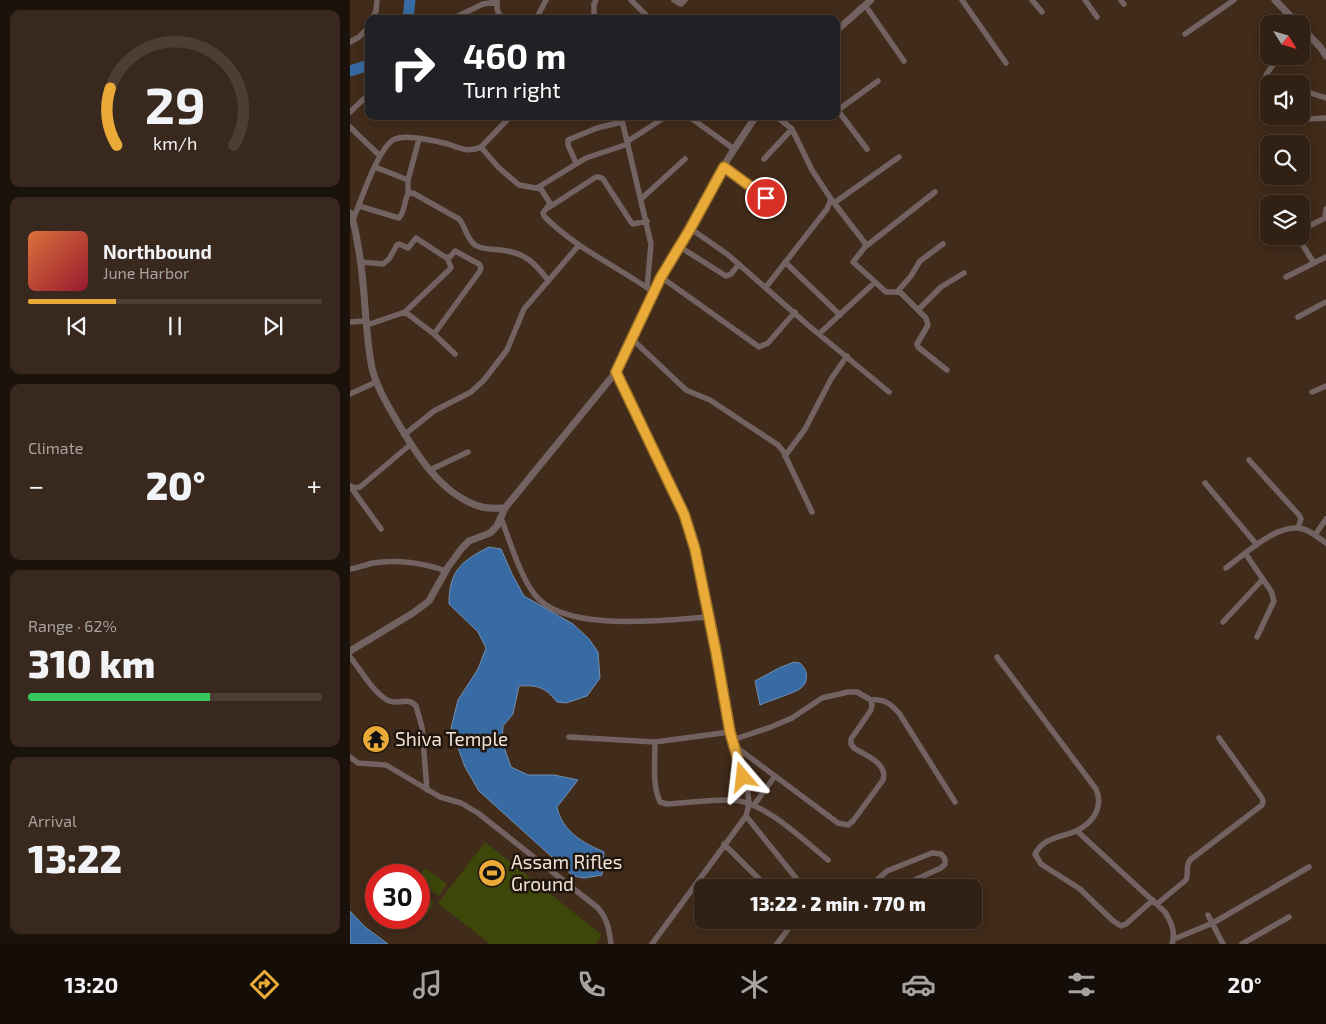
<!DOCTYPE html>
<html lang="en">
<head>
<meta charset="utf-8">
<style>
  body { margin:0; font-family:"Exo 2",sans-serif; background:#39281d; color:#f1f3f6; height:100vh; display:flex; flex-direction:column; font-size:19px; white-space:nowrap }
  * { box-sizing:border-box; margin:0 }
  p { font-size:16px; color:#a8a3a0 }
  .icon { flex:none; width:28px; height:28px; fill:none; stroke:currentColor; stroke-width:2; stroke-linecap:round; stroke-linejoin:round }
  .map { position:relative; flex:1; overflow:hidden }
  .details { display:flex; flex-direction:column; gap:10px; padding:10px; background:#1b120b; width:350px }
  .details>* { flex:none }
  .banner { position:absolute; left:15px; top:15px; width:475px; height:105px; border-radius:10px; box-shadow:0 2px 12px #0003,0 0 0 1px #4c3e34; background:#202124; color:#fff; overflow:hidden }
  .needle { width:32px; rotate:127deg }
  .buttons { position:absolute; left:910px; top:15px; display:grid; gap:10px }
  .buttons a { display:grid; place-items:center; width:50px; height:50px; border-radius:10px; background:#312014; box-shadow:0 2px 12px #0003,0 0 0 1px #4c3e34; font-size:25px }
  .speed { position:absolute; left:15px; top:864px; display:flex; gap:10px; font-size:25px; font-weight:700; text-align:center }
  .speed>* { display:grid; place-content:center; width:65px; height:65px; border-radius:50%; background:#312014; box-shadow:0 2px 12px #0003,0 0 0 1px #4c3e34; line-height:1 }
  .speed .limit { border:8px solid #d22; background:#fff; color:#111 }
  .pin { position:absolute; display:grid; place-items:center; width:42px; height:42px; color:#fff; margin:-21px; border:2px solid #fff; border-radius:50%; box-shadow:0 1px 5px #0007 }
  .me { position:absolute; width:55px; margin:-28px; rotate:343deg; stroke-linejoin:round; filter:drop-shadow(0 0 4px #0008) }
  .turn { display:flex; align-items:center; gap:18px; height:105px; padding:0 15px; font-size:22px }
  .turn .icon { width:65px; height:65px; stroke-width:2.5 }
  .turn b { display:block; font-size:35px; line-height:42px }
  .big { font-size:38px; font-weight:800; line-height:1.1 }
  .details .widget { flex:1; display:flex; flex-direction:column; justify-content:center; gap:8px; min-width:0; padding:0 18px; border-radius:10px; background:#39281d }
  .details .dial { align-items:center; gap:0 }
  .dial svg { height:130px; overflow:visible; fill:none; stroke:#4c3e34; stroke-width:7; stroke-linecap:round; text-anchor:middle }
  .dial text { fill:#f1f3f6; stroke:none }
  .song { display:flex; align-items:center; gap:15px }
  .cover { width:60px; height:60px; border-radius:8px; background:linear-gradient(135deg,hsl(20 70% 55%),hsl(350 70% 35%)) }
  .played { height:5px; border-radius:2px; background:linear-gradient(90deg,#eaaa38 30%,#4c3e34 30%) }
  .keys { display:flex; justify-content:space-around; direction:ltr }
  .heat { display:flex; justify-content:space-between; align-items:center; font-size:28px; direction:ltr }
  .charge { height:8px; border-radius:4px; background:linear-gradient(90deg,#34c759 62%,#4c3e34 0) }
  .trip { position:absolute; left:344px; top:879px; width:288px; height:50px; border-radius:10px; background:#312014; box-shadow:0 2px 12px #0003,0 0 0 1px #4c3e34; font-weight:800; line-height:50px; text-align:center }
  .tab-bar { display:flex; height:80px; justify-content:space-around; align-items:center; background:#140d08; color:#a8a3a0 }
  .tab-bar .icon { width:35px; height:35px }
  .tab-bar .current { color:#eaaa38 }
  .tab-bar b { font-size:22px; color:#f1f3f6 }
  main { display:flex; flex:1; min-height:0 }
  .map>svg:first-child { display:block }
  .green { fill:#3e470a }
  .water { fill:#386ba3; stroke:#708fb3 }
  .lines { fill:none; stroke-linecap:round; stroke-linejoin:round }
  .river { stroke:#386ba3; stroke-width:11 }
  .minor { stroke:#726362; stroke-width:5.5 }
  .tertiary { stroke:#726362; stroke-width:7 }
  .route-casing { stroke:#986e24; stroke-width:12 }
  .route { stroke:#eaaa38; stroke-width:9 }
  .labels { text-anchor:middle; stroke-width:5; stroke-linejoin:round; paint-order:stroke }
  .poi-label { font-size:19px; fill:#f2e3d8; stroke:#20160e; text-anchor:start }
</style>
</head>
<body>
<main>
<section class="details">
<div class="widget dial"><svg viewBox="0 0 100 80">
<path d="M14 69A42 42 0 1 1 86 69"/>
<path d="M14 69A42 42 0 0 1 10 34" stroke="#eaaa38"/>
<text x="50" y="56" font-size="32" font-weight="700">29</text>
<text x="50" y="72" font-size="11">km/h</text>
</svg></div>
<div class="widget">
<div class="song"><i class="cover"></i><div><b>Northbound</b><p>June Harbor</p></div></div>
<div class="played"></div>
<div class="keys"><svg class="icon" aria-label="previous" viewBox="0 0 24 24"><path d="M18 5L8 12l10 7zM5 5v14"/></svg><svg class="icon" aria-label="pause" viewBox="0 0 24 24"><path d="M8 5v14M16 5v14"/></svg><svg class="icon" aria-label="next" viewBox="0 0 24 24"><path d="M6 5l10 7-10 7zM19 5v14"/></svg></div>
</div>
<div class="widget"><p>Climate</p>
<div class="heat"><a>−</a><b class="big">20°</b><a>+</a></div>
</div>
<div class="widget"><p>Range · 62%</p><b class="big">310 km</b><div class="charge"></div></div>
<div class="widget"><p>Arrival</p><b class="big">13:22</b></div>
</section>
<div class="map">
<svg width="976" height="944" viewBox="0 0 976 944">
  <rect width="100%" height="100%" fill="#412b1a"/>
  <!-- green -->
  <path class="green" d="M135 842 252 935 246 944H140L88 903Z
    M75 868 97 884 89 896 69 881V877Z
    M69 892 84 903 77 914 69 908Z"/>
  <!-- water -->
  <path class="water" d="M139 547 151 549 162 574 174 596 223 624 239 639 248 652 250 678 237 696 216 703 207 702C195 687 188 685 169 686L163 714 153 726 152 741 161 767 178 775H204L228 780 207 807C212 831 233 843 254 852L252 875 234 878 223 876 129 791 115 767 101 728 108 700 128 669 136 648 128 632 99 604C99 571 111 561 139 547Z
    M444 662 450 663C457 669 460 681 451 688 445 693 418 701 410 705L405 681 429 668Z
    M0 911 15 927 38 944H0Z"/>
  <g class="lines">
    <!-- river -->
    <path class="river" d="M58 19 60 0
      M0 71 19 65"/>
    <!-- minor -->
    <path class="minor" d="M147 0C147 9 146 13 154 19
      M281 0 297 16V19
      M324 0 331 4 335 0
      M612 0 656 63
      M682 0 692 12
      M735 0 747 17
      M771 0 774 4
      M515 5 554 61
      M22 19 26 11 27 0
      M102 19 133 4 147 2
      M186 19 196 0
      M244 19V4L246 0
      M835 34 884 0
      M0 42 9 37 19 27
      M929 56 916 75 920 79 934 84
      M951 90 976 98
      M486 108 517 149
      M488 110 528 81
      M0 112 19 94
      M271 116 301 244 297 288
      M338 116 384 149
      M242 118 245 116
      M923 121 976 118
      M0 127 30 156
      M278 141 317 116
      M131 147 148 167 169 185 191 189 200 203 193 213 194 216C225 248 267 266 303 292
      M414 159 442 129
      M226 163 218 145V140L247 128 272 122
      M25 167 58 180V194
      M374 167 416 198
      M58 180 69 139
      M187 188 236 158 278 144
      M291 199 335 159
      M484 203 549 157
      M9 206 49 218C55 212 54 201 58 194L63 193 109 219C116 227 116 238 125 245 133 250 141 249 151 250 175 253 184 262 198 280
      M198 208 246 177H249L253 179 281 222 283 224 297 221
      M3 220C10 203 29 145 45 139 56 134 86 141 98 144 109 148 119 153 131 147L161 116
      M341 229 377 254 459 326 539 392
      M951 230 975 218 976 209
      M947 236 964 263
      M330 247 376 276 381 274 389 264
      M515 247 585 192
      M11 262 33 264 39 259 47 245 49 244 58 248 66 238 95 257H100L105 251 129 264 131 267 130 271 84 334
      M435 262 490 315
      M311 277 409 347 418 343 445 312
      M936 277 976 257
      M524 281 536 292H547L551 293 576 318 578 325 567 344 568 347 597 370
      M416 287 477 209 481 199 462 170 442 129 426 116
      M547 292 561 276 570 261 593 244
      M568 310 591 287 614 273
      M55 312 100 269 101 267 97 258
      M948 317 976 302
      M0 322 16 321
      M17 325 55 312 84 334 105 354
      M469 334 524 283V281L503 262 515 247V243L481 199
      M282 339 336 390 360 400 428 445 433 451 462 512
      M266 372 334 514 342 538 348 561 367 652 380 732 398 793 399 804 396 816 302 944
      M962 392 976 386
      M0 394 26 382
      M54 435 84 411 121 392 134 380 157 350 174 309 229 245
      M435 456 455 429 481 379 497 356
      M899 460 949 515 951 519 948 528
      M80 470 118 452
      M855 483 907 545
      M0 486 5 488 10 487 61 444
      M0 486 31 529
      M151 518C160 541 170 576 185 595 215 633 314 620 358 617
      M965 535 976 519
      M895 553 921 591 924 601 907 637
      M876 568C895 554 928 522 953 529 961 531 969 538 976 543
      M0 569C8 568 15 565 23 563 46 559 74 563 96 571
      M873 622 913 579
      M0 657C11 670 22 691 37 700 46 706 58 696 66 706L72 727 77 790
      M647 657 746 789C754 807 743 823 726 831 710 838 694 837 685 854L691 864 730 889 762 920 771 926 776 924 803 900
      M521 700C534 699 540 703 549 713L605 802
      M219 737 305 742 380 732
      M382 740 421 727 442 718 472 698 498 692H507L521 700 522 705 521 710 501 739V744L504 748C516 756 538 763 533 780L503 821 498 825 488 823 382 744
      M305 742C305 761 302 785 310 802L317 804C339 803 361 799 383 800 415 802 453 840 478 860
      M0 757 8 763 36 765 90 797 111 803 128 813 248 908C258 920 259 929 261 944
      M404 805 425 776
      M396 816 454 888
      M727 831 815 912C821 922 826 932 822 944
      M374 844 413 883
      M524 888 527 880 537 871 582 853 591 854 595 859V864L591 868 547 888
      M807 904 836 880C839 873 835 867 840 860L912 805 913 801 912 798 869 738
      M858 915 873 944
      M824 939 863 923 959 867
      M427 944 445 920
      M892 944 939 917"/>
    <!-- tertiary -->
    <path class="tertiary" d="M925 0 948 24
      M951 27 971 48 976 56
      M486 31 521 0
      M0 213C5 223 6 235 8 246 16 286 14 328 22 368 26 385 35 401 44 416 64 451 91 496 132 507 140 509 148 508 155 508
      M0 651 63 613 79 601 98 567 112 548 119 541 140 533 147 526 155 508 266 372 311 277 350 213 379 157 406 116"/>
  </g>
  <g class="lines">
    <!-- route casing -->
    <g class="route-casing">
      <path id="route" d="M393 777 380 732 366 652 345 549 334 514 266 372 311 277 340 229 374 167 416 198"/>
    </g>
    <!-- route -->
    <use href="#route" class="route"/>
  </g>
  <!-- icons -->
  <defs>
    <g id="temple-disc" transform="scale(1.4375)"><circle r="9.5" fill="#eaaa38" stroke="#20160e"/><path d="M0-6L5-2H3V0L6.5 2.5H4V6H1.5V3h-3V6H-4V2.5H-6.5L-3 0V-2H-5Z" fill="#111"/></g>
    <g id="stadium-disc" transform="scale(1.4375)"><circle r="9.5" fill="#eaaa38" stroke="#20160e"/><path d="M0-5a6.5 5 0 1 0 0 10a6.5 5 0 1 0 0-10ZM-3.5-1.8h7v3.6h-7Z" fill="#111"/></g>
  </defs>
  <g fill-rule="evenodd">
    <use href="#temple-disc" x="26" y="739"/>
    <use href="#stadium-disc" x="142" y="873"/>
  </g>
  <g class="labels">
    <!-- poi labels -->
    <g class="poi-label">
      <text x="45" y="746">Shiva Temple</text>
      <text x="161" y="869">Assam Rifles<tspan x="161" dy="22">Ground</tspan></text>
    </g>
  </g>
</svg>
<div class="buttons">
<a><svg class="needle" viewBox="-14 -14 28 28"><path d="M0-13l5 13h-10z" fill="#e53935"/><path d="M0 13l5-13h-10z" fill="#a8a3a0"/></svg></a>
<a><svg class="icon" aria-label="sound" viewBox="0 0 24 24"><path d="M4 9h4l5-4v14l-5-4H4zM17 9q2 3 0 6"/></svg></a>
<a><svg class="icon" aria-label="search" viewBox="0 0 24 24"><circle cx="10" cy="10" r="6"/><path d="M15 15l6 6"/></svg></a>
<a><svg class="icon" aria-label="layers" viewBox="0 0 24 24"><path d="M12 4l9 5-9 5-9-5zM3 14l9 5 9-5"/></svg></a>
</div>
<div class="speed"><div class="limit">30</div></div>
<div class="pin" style="left:416px;top:198px;background:#d93025"><svg class="icon" aria-label="arrive" viewBox="0 0 24 24"><path d="M6 21V4h12l-3 4 3 4H6"/></svg></div>
<svg class="me" style="left:393px;top:777px" viewBox="-20 -20 40 40"><path d="M0-17L14 15 0 8-14 15z" fill="#eaaa38" stroke="#fff" stroke-width="4"/></svg>
<div class="trip">13:22 · 2 min · 770 m</div>
<div class="banner">
<div class="turn"><svg class="icon" aria-label="right" viewBox="0 0 24 24"><path d="M7 20v-9h11M14 6l5 5-5 5"/></svg><div><b>460 m</b>Turn right</div></div>
</div>
</div>
</main>
<nav class="tab-bar">
<b>13:20</b>
<svg class="icon current" aria-label="directions" viewBox="0 0 24 24"><path d="M12 3l9 9-9 9-9-9zM9 14v-3h6M13 9l2 2-2 2"/></svg>
<svg class="icon" aria-label="music" viewBox="0 0 24 24"><path d="M9 18V5l10-2v13"/><circle cx="6" cy="18" r="3"/><circle cx="16" cy="16" r="3"/></svg>
<svg class="icon" aria-label="phone" viewBox="0 0 24 24"><path d="M5 4h4l2 5-3 2q2 4 5 5l2-3 5 2v4C11 20 4 13 5 4z"/></svg>
<svg class="icon" aria-label="climate" viewBox="0 0 24 24"><path d="M12 3v18M4 7l16 10M4 17L20 7"/></svg>
<svg class="icon" aria-label="car" viewBox="0 0 24 24"><path d="M5 17H2v-5l4-1 3-4h7l3 4 3 1v5h-3M9 17h6M6 11h13"/><circle cx="7" cy="17" r="2"/><circle cx="17" cy="17" r="2"/></svg>
<svg class="icon" aria-label="filters" viewBox="0 0 24 24"><path d="M4 7h16M4 17h16"/><circle cx="9" cy="7" r="2"/><circle cx="15" cy="17" r="2"/></svg>
<b>20°</b>
</nav>
</body>
</html>
